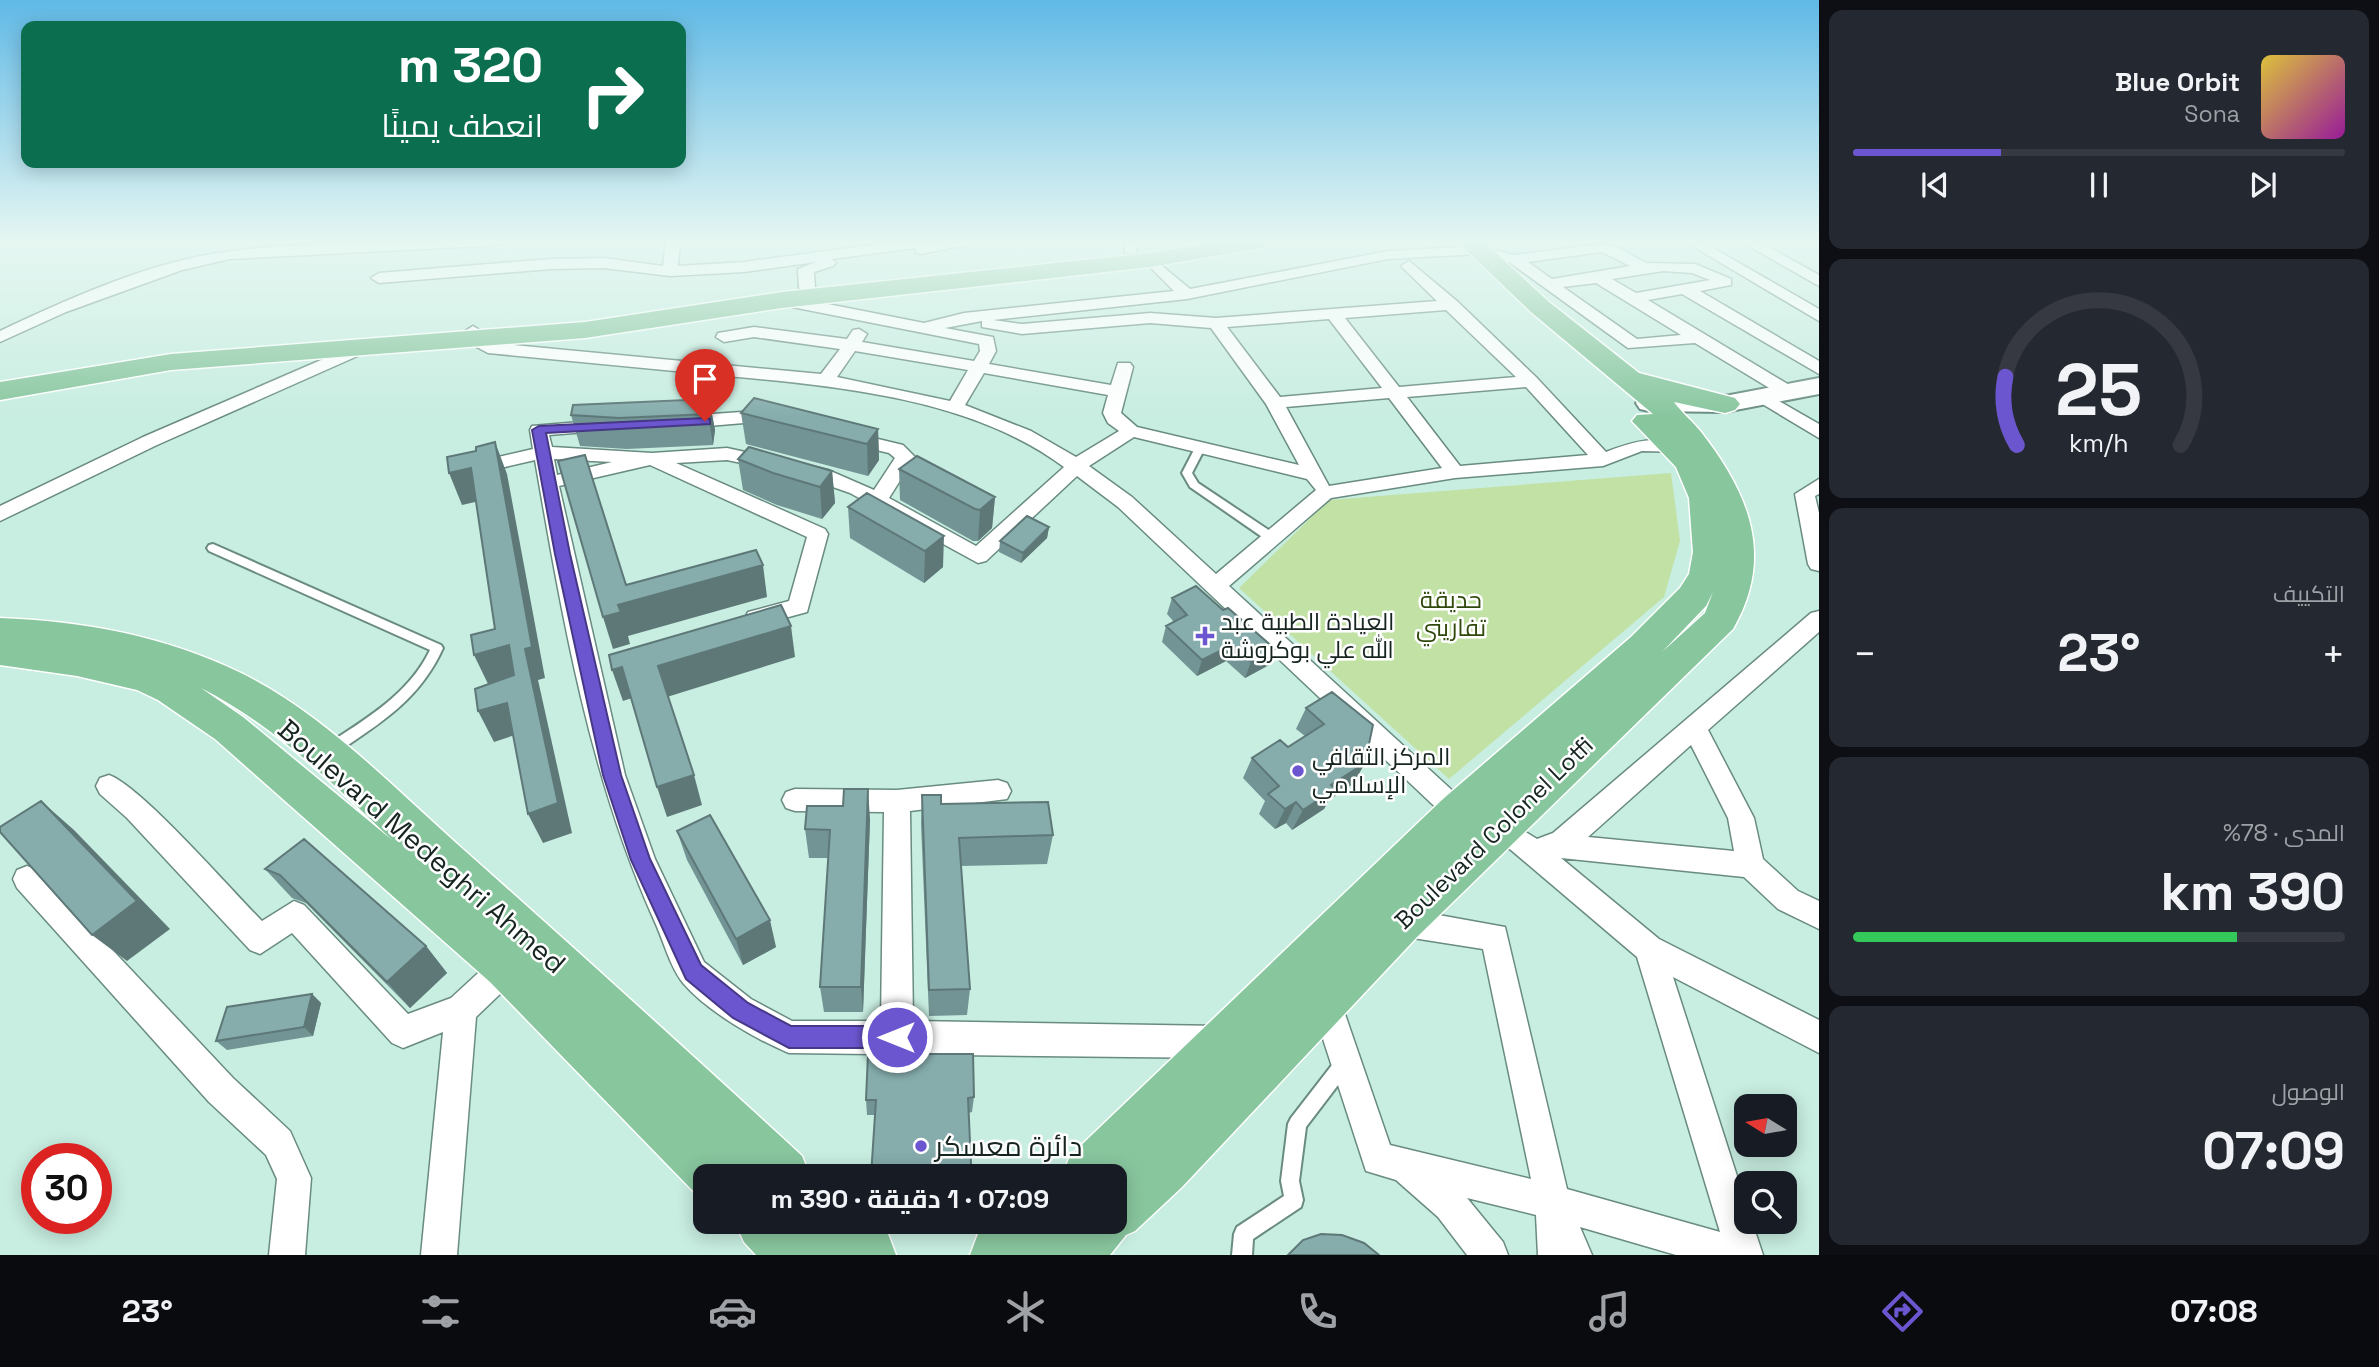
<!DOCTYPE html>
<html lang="ar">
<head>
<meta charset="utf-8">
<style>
  body { margin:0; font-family:"Space Grotesk",Cairo,sans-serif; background:#242831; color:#f1f3f6; direction:rtl; height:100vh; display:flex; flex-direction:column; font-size:26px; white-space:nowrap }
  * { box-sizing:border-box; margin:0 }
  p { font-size:23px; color:#9ea1a6 }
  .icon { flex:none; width:38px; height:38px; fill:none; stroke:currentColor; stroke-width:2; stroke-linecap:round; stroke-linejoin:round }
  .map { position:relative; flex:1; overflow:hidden; direction:ltr }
  .panel { display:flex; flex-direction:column; gap:10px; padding:10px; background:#0d0f14; width:560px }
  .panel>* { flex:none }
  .hud { position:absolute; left:21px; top:21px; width:665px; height:147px; border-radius:14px; box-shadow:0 4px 18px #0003; direction:rtl; background:#0b6e4f; color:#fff; overflow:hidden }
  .needle { width:46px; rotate:281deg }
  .buttons { position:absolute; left:1734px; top:1094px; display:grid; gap:14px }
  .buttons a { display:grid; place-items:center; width:63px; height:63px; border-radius:14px; background:#171b24; box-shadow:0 4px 18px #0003; font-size:35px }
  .speed { position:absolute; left:21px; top:1143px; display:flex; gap:14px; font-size:35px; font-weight:700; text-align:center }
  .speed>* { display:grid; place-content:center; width:91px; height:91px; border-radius:50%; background:#171b24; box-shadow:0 4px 18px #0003; line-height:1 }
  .speed .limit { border:10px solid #d22; background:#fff; color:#111 }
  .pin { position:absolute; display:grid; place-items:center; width:60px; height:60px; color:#fff; margin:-72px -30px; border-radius:50% 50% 50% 0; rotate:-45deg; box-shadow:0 0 7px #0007 }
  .pin .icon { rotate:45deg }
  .me { position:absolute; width:77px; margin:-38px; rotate:270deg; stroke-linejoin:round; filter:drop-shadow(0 0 5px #0008) }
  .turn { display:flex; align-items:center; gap:24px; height:147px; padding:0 28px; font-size:32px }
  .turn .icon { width:91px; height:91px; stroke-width:2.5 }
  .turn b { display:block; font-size:49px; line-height:60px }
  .big { font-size:52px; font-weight:700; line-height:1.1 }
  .panel .tile { flex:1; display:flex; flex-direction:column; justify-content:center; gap:10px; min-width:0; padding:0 24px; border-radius:14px; background:#242831 }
  .panel .dial { align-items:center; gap:0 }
  .dial svg { height:182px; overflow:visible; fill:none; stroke:#363941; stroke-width:7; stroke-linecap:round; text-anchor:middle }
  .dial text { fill:#f1f3f6; stroke:none }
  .song { display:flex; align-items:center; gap:21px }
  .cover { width:84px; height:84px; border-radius:10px; background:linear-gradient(135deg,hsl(50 70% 55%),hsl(300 70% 35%)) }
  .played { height:7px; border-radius:4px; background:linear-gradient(90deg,#6c56d0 30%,#363941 30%) }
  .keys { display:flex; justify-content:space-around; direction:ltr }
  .heat { display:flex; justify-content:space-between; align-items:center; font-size:38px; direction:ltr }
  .charge { height:10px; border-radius:5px; background:linear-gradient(90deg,#34c759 78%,#363941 0) }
  .trip { position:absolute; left:693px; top:1164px; width:434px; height:70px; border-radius:14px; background:#171b24; box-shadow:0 4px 18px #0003; font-weight:700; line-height:70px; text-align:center; direction:rtl }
  .tab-bar { display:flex; height:112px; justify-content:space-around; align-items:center; background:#090b0e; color:#9ea1a6 }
  .tab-bar .icon { width:49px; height:49px }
  .tab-bar .on { color:#6c56d0 }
  .tab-bar b { font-size:32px; color:#f1f3f6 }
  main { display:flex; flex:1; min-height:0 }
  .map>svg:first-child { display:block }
  .green { fill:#c2e1a4 }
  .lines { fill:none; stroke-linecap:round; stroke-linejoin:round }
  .lane-casing { stroke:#698b81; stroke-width:4 }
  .street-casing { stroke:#698b81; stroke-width:3 }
  .secondary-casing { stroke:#698b81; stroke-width:4 }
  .primary-casing { stroke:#fff; stroke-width:3 }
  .lane { fill:#fff; fill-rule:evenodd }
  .street { fill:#fff; fill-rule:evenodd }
  .secondary { fill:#fff; fill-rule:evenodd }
  .primary { fill:#88c69e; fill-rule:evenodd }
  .wall { fill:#739494 }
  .shaded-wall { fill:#5e7878 }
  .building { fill:#86acac; stroke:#5e7878; stroke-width:2 }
  .route { fill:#6c56d0; stroke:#463887; stroke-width:2 }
  .poi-dot { fill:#6c56d0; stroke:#fff; stroke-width:2.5 }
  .labels { text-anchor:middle; stroke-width:5; stroke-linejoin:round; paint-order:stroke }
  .park-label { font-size:24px; fill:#314a0b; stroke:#fff }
  .poi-label { font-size:24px; fill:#172521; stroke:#fff; text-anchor:start }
  .street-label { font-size:24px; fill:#172521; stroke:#fff }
  .near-street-label { font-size:28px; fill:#172521; stroke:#fff }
  .near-poi-label { font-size:28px; fill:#172521; stroke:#fff; text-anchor:start }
</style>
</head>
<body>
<main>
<section class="panel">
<div class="tile">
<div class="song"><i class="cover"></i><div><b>Blue Orbit</b><p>Sona</p></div></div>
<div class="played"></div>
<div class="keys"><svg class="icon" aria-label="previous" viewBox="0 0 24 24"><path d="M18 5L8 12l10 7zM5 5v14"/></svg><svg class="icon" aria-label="pause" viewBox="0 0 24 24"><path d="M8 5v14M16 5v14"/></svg><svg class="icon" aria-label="next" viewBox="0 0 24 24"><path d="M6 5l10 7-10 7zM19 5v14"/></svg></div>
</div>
<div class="tile dial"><svg viewBox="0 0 100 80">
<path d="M14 69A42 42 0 1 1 86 69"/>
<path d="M14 69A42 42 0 0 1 9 39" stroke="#6c56d0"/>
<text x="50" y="56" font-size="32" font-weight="700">25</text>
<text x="50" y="72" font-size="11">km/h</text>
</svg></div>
<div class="tile"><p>التكييف</p>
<div class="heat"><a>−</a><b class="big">23°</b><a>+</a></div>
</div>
<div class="tile"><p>المدى · 78%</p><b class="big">390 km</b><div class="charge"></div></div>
<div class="tile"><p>الوصول</p><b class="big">07:09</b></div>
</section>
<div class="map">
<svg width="1819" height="1255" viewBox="0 0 1819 1255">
  <rect width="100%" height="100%" fill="#c8ede1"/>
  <!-- green -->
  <path class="green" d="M1671 473 1680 541 1664 597 1449 779 1239 588 1329 500Z"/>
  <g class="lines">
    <!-- lane casing -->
    <g class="lane-casing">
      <path id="lane" d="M1201 443 1206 446 1192 473 1198 483 1276 535 1278 538 1276 541H1268L1190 487 1182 473 1196 446Z
        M213 544 441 645 443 648C420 699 381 723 336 753L331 755 326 753 324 749 326 745C366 719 409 694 430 650L209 551 207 548 209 545Z
        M1345 1053 1351 1056 1354 1062 1351 1068 1306 1127 1299 1181 1303 1200 1301 1207 1253 1239 1252 1255H1232L1234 1234 1237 1227 1284 1196 1281 1181 1288 1124 1291 1118 1339 1056Z"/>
    </g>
    <!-- street casing -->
    <g class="street-casing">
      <path id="street" d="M417 241H508L501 245 230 259 182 270 66 312 0 342V331C70 298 154 260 231 251 292 243 355 244 417 241Z
        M666 241H680L678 266 744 262 902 241H973L971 244 921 254 916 253 915 248 832 259 836 263 833 266 814 272 815 288 807 293 799 288 798 269 816 262 744 272 670 276 604 268 551 269 379 283 371 278 379 273 551 259 604 258 663 266Z
        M1125 241H1139L1135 253H1125Z
        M1684 241H1701L1819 309V321Z
        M1740 241H1758L1819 275V286Z
        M1802 241H1819V250Z
        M1602 244 1619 248 1646 263 1695 264 1731 279V285L1700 291 1819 361V374L1682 294 1648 300 1796 389 1799 393 1796 397H1784L1695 343 1628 348 1509 262 1479 254 1388 259 1187 299 993 320 1022 324 1150 313 1216 318 1437 301 1404 269 1401 266 1409 261 1458 302 1536 377 1606 452C1634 441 1654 436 1684 444L1686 448 1684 452 1642 451 1603 466 1455 478 1331 498 1229 586 1467 804 1471 812 1467 820 1458 823 1449 820 1118 507 1077 476 986 561 978 563 850 493 796 474 793 470 803 464 828 470 874 490 895 458 889 453 842 442 840 438 849 432 903 445 915 457 889 498 976 546 1064 467C966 394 823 385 706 374 633 367 561 360 488 353L465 341V331L473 326 481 331V339L491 343 821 374 840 349 754 337 724 342 716 337 718 333 754 327 847 339 853 330 859 329 867 334 862 342 974 361 980 351 979 344 782 305 774 300 782 295 924 323 964 313 1174 291 1143 260 1150 256 1190 289 1388 251 1479 246 1514 255ZM1602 252 1630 266 1552 279 1528 262ZM1663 271 1692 273 1710 280 1636 293 1612 279ZM1596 283 1681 335 1637 339 1563 287ZM1446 310 1516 377 1399 387 1345 318ZM1329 319 1382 388 1280 397 1227 327ZM982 321V327L1022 334 1150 323 1211 328 1266 404 1299 465 1137 427 1121 413 1133 367 1130 363H1118L1111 385 989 364 996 351 993 337 945 328ZM855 351 968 370 950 401 837 377ZM984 373 1108 395 1103 413 1108 423 1119 431 1076 457 1031 431 965 405ZM1526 387 1588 455 1460 466 1407 397ZM1389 398 1442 468 1329 486 1286 407ZM1134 437 1307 479 1316 490 1216 574 1132 497 1089 466Z
        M365 341 371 342 373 346 371 350 157 445 0 521V506L143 437Z
        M1765 393 1819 424V438L1759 402 1756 398 1759 394Z
        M756 411 777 416 780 420 771 426 756 422 684 428 675 422 684 416Z
        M604 420 613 426 611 430 549 435 552 447 652 453 727 448 777 459 780 463 770 469 727 460 676 463 825 529 828 534 807 612 756 626 748 624 745 618 748 612 789 601 807 537 650 465 559 486 625 775 655 859 704 962 751 999 792 1021H881L884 812 795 811 786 808 782 800 786 792 795 789 897 790 998 780 1007 783 1011 791 1007 799 910 811 913 1021 1221 1026 1232 1031 1237 1042 1232 1053 1221 1058 789 1053C755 1039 707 1011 683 983 670 967 663 939 654 920 589 775 562 616 535 460L471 475 461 469 464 465 533 449 530 430 532 426ZM554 459 612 462 557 475Z
        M1819 479V494L1815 496 1819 513V571L1811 569 1808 564 1795 494Z
        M1819 611V632L1708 730 1754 818 1763 859 1798 891 1819 901V929L1778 909 1744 877 1561 858 1659 939 1819 1020V1053L1673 977 1746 1204V1222H1752L1763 1255H1676L1580 1227 1592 1255H1538L1536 1215 1467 1198 1503 1242 1508 1255H1467L1438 1217 1396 1180 1366 1171 1310 999 1314 988 1325 984 1336 988 1390 1145 1531 1179 1483 949 1400 936 1390 932 1386 922 1390 912 1400 908 1505 927 1567 1189 1720 1232 1637 957 1511 850 1488 835 1485 827 1488 819 1498 815 1537 839 1553 833 1811 613ZM1691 745 1728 818 1734 851 1588 837Z
        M109 775C142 787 232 891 262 921L294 901 304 905 408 1014 451 998 502 951 513 947 524 951 528 961 524 971 476 1017 457 1255H421L443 1032 403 1048 392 1043 292 933 260 954 250 950 127 818 100 794 96 786 100 778Z
        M27 866 37 870 233 1078 290 1131 311 1178 305 1255H269L277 1179 266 1155 209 1102 17 888 13 879 17 870Z"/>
    </g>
    <!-- secondary casing -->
    <g class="secondary-casing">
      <path id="secondary" d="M1819 378V394L1725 412 1649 411 1640 409 1636 403 1640 397 1649 395 1725 396Z"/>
    </g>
    <!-- primary casing -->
    <g class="primary-casing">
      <path id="primary" d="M1219 241H1272L1268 246 1260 248 1150 267 782 308 585 338 171 370 0 400V382L171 354 585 322 782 292 1150 253Z
        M1457 241H1483L1549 302 1639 373 1735 398 1740 404 1735 410 1725 413 1674 402C1681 412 1692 421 1701 432 1749 494 1775 556 1733 629L1417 937 1182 1187 1135 1231 1126 1235 1110 1255H970L978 1234 995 1222H1115V1176H1062L1070 1156 1443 799 1631 637 1680 588 1689 574 1693 552 1689 498 1676 467 1632 421 1637 415 1653 414 1531 312ZM1713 592 1705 613 1662 652 1706 606Z
        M0 618C84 621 165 636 241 673 323 714 389 783 456 843 573 947 688 1051 802 1156L810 1176H705V1198L698 1196 490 982 215 739 158 700 137 690 77 676 0 665ZM201 688C274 725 333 783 392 840L243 717Z
        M735 1222H873L888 1234 896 1255H756L744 1242Z"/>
    </g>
    <!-- lane -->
    <use href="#lane" class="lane"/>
    <!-- street -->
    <use href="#street" class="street"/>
    <!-- secondary -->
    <use href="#secondary" class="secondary"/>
    <!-- primary -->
    <use href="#primary" class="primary"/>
  </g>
  <!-- wall -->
  <path class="wall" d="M709 399 715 430 713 445 627 449 580 446 571 415Z
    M741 413 878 429 879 460 868 476 746 444Z
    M738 459 832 471 835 503 822 519 777 505 743 490Z
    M899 469 995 497 992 528 978 541H973L900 500Z
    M867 493 943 567 924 583 850 538 848 507Z
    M1049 527 1047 538 1021 563 999 552 1000 541Z
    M1172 598 1223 610 1275 649 1269 665 1245 678 1226 661 1197 676 1162 642 1166 626 1174 622 1167 614Z
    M1332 692 1365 763 1353 784 1329 800 1324 809 1292 830 1286 823 1275 829 1259 814 1265 801 1243 778 1252 758 1288 747 1305 736 1296 729 1306 708Z
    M922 795 941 804 1053 835 1047 864 961 866 970 989 967 1015 929 1016 921 824Z
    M870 819 863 1012H824L820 987 828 858H809L805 829Z
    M677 831 776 947 743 965 687 860Z
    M304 839 426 946 447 973 410 1008 306 903 292 898 265 869Z
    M312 994 321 1003 313 1036 227 1050 216 1041Z
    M974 1097 972 1112 968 1113 971 1164 969 1176H871L875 1115H867L866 1100Z"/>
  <!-- shaded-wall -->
  <path class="shaded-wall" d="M709 399 715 430 713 445 708 414Z
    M878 429 879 460 868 476 867 444Z
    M495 442 507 474 545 678 538 680 572 833 543 843 528 814Z
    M471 468 484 500 462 505 449 473Z
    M832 471 835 503 822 519 820 487Z
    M995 497 992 528 978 541 980 510Z
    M1049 527 1047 538 1021 563 1023 553Z
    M944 536 943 567 924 583 925 551Z
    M763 565 767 597 628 636 630 644 613 649 603 617 618 605Z
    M791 626 795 657 667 697 658 666Z
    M509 645 523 676 489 686 474 655Z
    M1232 645 1226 661 1197 676 1202 660Z
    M1275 649 1269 665 1245 678 1251 662Z
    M622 667 632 698 623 701 612 670Z
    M507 703 521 733 494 742 478 711Z
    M1365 763 1353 784 1329 800 1324 809 1292 830 1303 810 1331 785Z
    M694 775 702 805 667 817 657 787Z
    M868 789 870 819 863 1012 861 987Z
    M41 801 74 830 170 929 127 961 92 935Z
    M1296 802 1286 823 1275 829 1285 809Z
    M770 920 776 947 743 965 736 939Z
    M426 946 447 973 410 1008 387 982Z
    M312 994 321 1003 313 1036 304 1027Z
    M971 1164 969 1176H962L963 1169Z"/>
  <!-- building -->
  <path class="building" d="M754 398 878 429 867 444 741 413Z
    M709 399 708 414 619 418 571 415 573 405Z
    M495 442 532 647 525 649 558 803 528 814 507 703 478 711 475 689 514 675 509 645 474 655 471 635 495 629 471 468 449 473 447 457 476 451V447Z
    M749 447 832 471 820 487 773 473 738 459Z
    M585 455 626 585 756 550 763 565 618 605 621 612 603 617 558 461Z
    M917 456 995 497 980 510 975 509 899 469Z
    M867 493 944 536 925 551 848 507Z
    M1027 516 1049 527 1023 553 1000 541Z
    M1196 586 1223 610 1228 608 1275 649 1251 662 1232 645 1202 660 1166 626 1187 615 1172 598Z
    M781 605 791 626 658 666 694 775 657 787 622 667 612 670 609 655Z
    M1332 692 1373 725 1365 763 1331 785 1335 789 1303 810 1296 802 1285 809 1268 794 1279 786 1252 758 1280 740 1288 747 1324 724 1306 708Z
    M844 789H868L861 987H820L830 830 805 829 807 806H843Z
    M922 795H941V804L1048 802 1053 835 959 838 970 989 929 990Z
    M41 801 137 901 92 935 0 832V827Z
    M710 815 770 920 736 939 677 831Z
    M304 839 426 946 387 982 280 875 265 869Z
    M312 994 304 1027 216 1041 227 1007Z
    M868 1054H973L974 1097 968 1098 971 1164 963 1169V1176H871L876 1100H866Z
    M1321 1234 1342 1235 1364 1243 1379 1255H1288L1303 1240Z"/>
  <!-- sky -->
  <linearGradient id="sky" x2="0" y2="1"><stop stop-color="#60b9e6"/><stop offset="0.58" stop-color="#e6f7f2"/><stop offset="1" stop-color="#e6f7f2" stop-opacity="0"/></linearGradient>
  <rect width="1819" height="417" fill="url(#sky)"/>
  <!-- route -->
  <path class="route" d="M705 418 710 419V424L546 433 570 554 621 775 650 859 701 965 748 1003 791 1026H897L904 1029 908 1037 904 1044 897 1048H789L733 1018 686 979 631 860 603 775 555 554 532 430 539 426Z"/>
  <!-- markers -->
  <g class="poi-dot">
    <path d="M1201.5 625.5h7v7h7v7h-7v7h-7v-7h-7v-7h7z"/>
    <circle cx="1298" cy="771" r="7"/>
    <circle cx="921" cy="1146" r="7"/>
  </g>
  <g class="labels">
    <!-- park labels -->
    <g class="park-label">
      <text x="1451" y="608">حديقة<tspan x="1451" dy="28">تفاريتي</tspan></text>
    </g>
    <!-- poi labels -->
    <g class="poi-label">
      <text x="1221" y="630">العيادة الطبية عبد<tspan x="1221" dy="28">الله علي بوكروشة</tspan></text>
      <text x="1312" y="765">المركز الثقافي<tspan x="1312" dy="28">الإسلامي</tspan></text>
    </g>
    <!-- street labels -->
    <g class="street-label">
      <text transform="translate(1494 833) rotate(-44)" y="8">Boulevard Colonel Lotfi</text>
    </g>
    <!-- near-street labels -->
    <g class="near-street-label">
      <text transform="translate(422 846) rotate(41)" y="10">Boulevard Medeghri Ahmed</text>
    </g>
    <!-- near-poi labels -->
    <g class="near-poi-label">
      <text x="935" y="1156">دائرة معسكر</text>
    </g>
  </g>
</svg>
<div class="buttons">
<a><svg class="needle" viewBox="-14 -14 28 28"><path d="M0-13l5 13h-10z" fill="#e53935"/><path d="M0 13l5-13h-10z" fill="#9ea1a6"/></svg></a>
<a><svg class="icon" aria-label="search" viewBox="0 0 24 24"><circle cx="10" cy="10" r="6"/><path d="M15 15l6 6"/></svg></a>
</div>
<div class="speed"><div class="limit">30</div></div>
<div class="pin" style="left:705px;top:421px;background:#d93025"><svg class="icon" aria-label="arrive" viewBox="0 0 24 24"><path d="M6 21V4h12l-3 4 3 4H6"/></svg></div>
<svg class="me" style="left:897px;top:1037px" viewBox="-20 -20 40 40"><circle r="17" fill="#6c56d0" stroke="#fff" stroke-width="3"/><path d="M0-11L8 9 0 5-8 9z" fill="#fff"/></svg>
<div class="trip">07:09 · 1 دقيقة · 390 m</div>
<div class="hud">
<div class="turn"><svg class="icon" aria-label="right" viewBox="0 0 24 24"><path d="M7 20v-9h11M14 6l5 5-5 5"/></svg><div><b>320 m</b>انعطف يمينًا</div></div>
</div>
</div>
</main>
<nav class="tab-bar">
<b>07:08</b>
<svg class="icon on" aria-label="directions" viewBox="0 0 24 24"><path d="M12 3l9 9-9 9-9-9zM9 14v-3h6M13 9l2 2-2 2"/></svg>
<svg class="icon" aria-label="music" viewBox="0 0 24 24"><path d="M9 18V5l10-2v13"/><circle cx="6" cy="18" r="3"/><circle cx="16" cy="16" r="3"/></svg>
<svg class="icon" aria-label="phone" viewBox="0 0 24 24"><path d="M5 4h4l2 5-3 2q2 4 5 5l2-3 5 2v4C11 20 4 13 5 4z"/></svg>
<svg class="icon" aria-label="climate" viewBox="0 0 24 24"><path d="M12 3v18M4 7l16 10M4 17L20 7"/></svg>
<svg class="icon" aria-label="car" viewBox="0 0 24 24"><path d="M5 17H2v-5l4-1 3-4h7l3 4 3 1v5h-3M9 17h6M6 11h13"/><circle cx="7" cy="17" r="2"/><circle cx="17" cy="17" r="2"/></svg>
<svg class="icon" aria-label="filters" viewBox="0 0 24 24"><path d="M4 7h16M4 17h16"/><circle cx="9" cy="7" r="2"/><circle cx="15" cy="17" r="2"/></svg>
<b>23°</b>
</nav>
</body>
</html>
